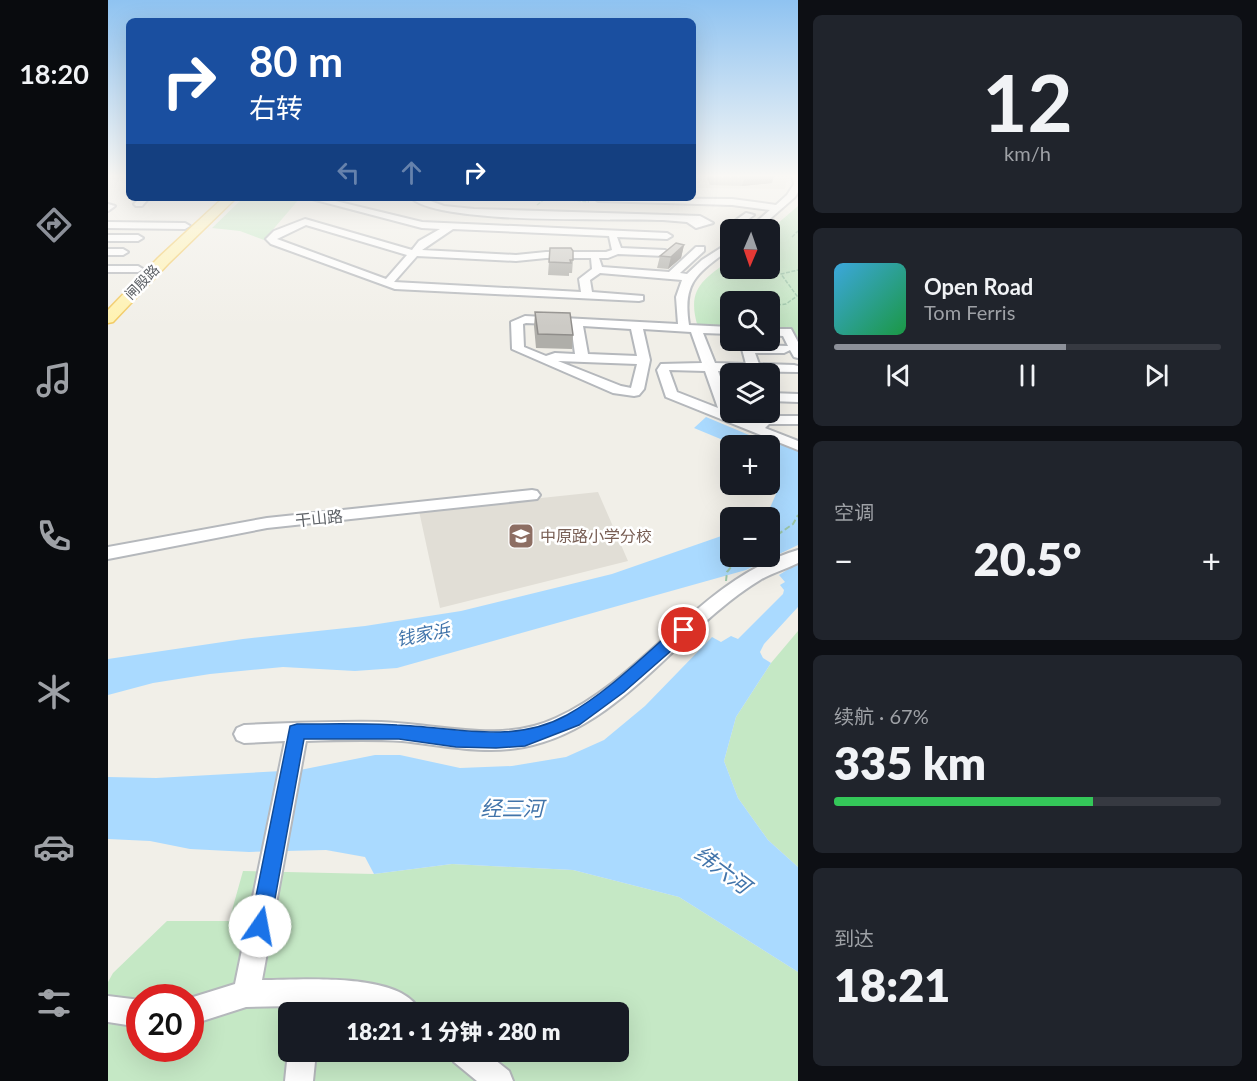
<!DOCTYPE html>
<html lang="zh">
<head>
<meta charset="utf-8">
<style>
  body { margin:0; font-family:Lato,"Noto Sans SC",sans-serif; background:#20242c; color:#f1f3f6; height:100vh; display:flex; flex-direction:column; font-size:22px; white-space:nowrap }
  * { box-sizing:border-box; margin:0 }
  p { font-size:20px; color:#9ea1a6 }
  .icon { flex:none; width:33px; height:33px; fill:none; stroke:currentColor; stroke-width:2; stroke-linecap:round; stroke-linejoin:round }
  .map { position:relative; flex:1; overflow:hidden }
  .side { display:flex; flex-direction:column; gap:15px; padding:15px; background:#0d0f14; width:459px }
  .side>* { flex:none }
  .top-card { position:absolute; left:18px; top:18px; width:570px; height:183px; border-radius:9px; box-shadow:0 6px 24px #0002; background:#1a4fa0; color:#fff; overflow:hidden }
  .needle { width:39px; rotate:182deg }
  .controls { position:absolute; left:612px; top:219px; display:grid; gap:12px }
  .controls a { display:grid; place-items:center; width:60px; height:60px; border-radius:9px; background:#171b24; box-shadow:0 6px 24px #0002; font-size:30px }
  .speed { position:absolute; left:18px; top:984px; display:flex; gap:12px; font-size:30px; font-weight:700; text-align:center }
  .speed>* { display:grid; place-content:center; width:78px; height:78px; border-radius:50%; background:#171b24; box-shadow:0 6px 24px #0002; line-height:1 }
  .speed .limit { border:9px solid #d22; background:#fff; color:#111 }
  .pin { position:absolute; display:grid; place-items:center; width:51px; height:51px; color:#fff; margin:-26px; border:3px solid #fff; border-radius:50%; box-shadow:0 2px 6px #0007 }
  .me { position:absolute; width:66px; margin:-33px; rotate:12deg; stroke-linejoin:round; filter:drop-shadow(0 0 4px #0008) }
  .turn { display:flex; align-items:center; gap:21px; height:126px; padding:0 24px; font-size:27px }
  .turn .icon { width:78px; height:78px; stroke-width:2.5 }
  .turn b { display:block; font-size:42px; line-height:51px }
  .lanes { display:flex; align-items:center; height:57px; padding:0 24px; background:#0003; justify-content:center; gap:30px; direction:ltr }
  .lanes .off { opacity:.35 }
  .big { font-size:45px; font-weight:800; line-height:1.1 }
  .side .tile { flex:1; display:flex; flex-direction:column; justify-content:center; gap:9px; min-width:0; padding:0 21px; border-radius:9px; background:#20242c }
  .side .dial { align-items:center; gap:0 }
  .dial b { font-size:78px; line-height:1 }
  .song { display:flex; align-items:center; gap:18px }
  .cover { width:72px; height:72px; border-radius:9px; background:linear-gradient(135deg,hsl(200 70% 55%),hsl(140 70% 35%)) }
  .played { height:6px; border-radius:3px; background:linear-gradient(90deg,#8c9099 60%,#363941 60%) }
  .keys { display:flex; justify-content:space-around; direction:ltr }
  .heat { display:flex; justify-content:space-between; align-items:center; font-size:33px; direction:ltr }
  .charge { height:9px; border-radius:4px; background:linear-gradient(90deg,#34c759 67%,#363941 0) }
  .trip { position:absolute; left:170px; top:1002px; width:351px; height:60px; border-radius:9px; background:#171b24; box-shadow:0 6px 24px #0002; font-weight:800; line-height:60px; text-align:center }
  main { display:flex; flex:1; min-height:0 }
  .menu { display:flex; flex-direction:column; width:108px; justify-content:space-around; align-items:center; background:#090b0e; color:#9ea1a6 }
  .menu .icon { width:42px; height:42px }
  .menu .on { color:#8c9099 }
  .menu b { font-size:27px; color:#f1f3f6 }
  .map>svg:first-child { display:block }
  .education { fill:#e1ded6 }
  .green { fill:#c5e8c5; fill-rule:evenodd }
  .water { fill:#aadaff }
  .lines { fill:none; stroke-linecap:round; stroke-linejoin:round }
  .minor-casing { stroke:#b5b8bc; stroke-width:4 }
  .major-casing { stroke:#f2c960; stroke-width:3 }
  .path-far1 { stroke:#9cc7a9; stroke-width:1.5; stroke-dasharray:4 1.5; stroke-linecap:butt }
  .path { stroke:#9cc7a9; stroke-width:2; stroke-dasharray:6 3; stroke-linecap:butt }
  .minor { fill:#fff; fill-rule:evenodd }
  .major { fill:#fff2af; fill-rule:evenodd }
  .wall { fill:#afaea9 }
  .shaded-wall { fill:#8f8d8a }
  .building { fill:#cccac5; stroke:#8f8d8a; stroke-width:1.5 }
  .route { fill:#1a73e8; stroke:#114b97; stroke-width:1.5 }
  .labels { text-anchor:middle; stroke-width:5; stroke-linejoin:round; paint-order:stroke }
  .far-street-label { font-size:14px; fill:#5f6368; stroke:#fff }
  .street-label { font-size:16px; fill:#5f6368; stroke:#fff }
  .education-label { font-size:16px; fill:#785e54; stroke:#fff; text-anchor:start }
  .water-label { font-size:18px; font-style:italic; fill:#4174aa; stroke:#fff }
  .near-water-label { font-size:21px; font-style:italic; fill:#4174aa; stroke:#fff }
</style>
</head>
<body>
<main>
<nav class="menu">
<b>18:20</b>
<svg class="icon on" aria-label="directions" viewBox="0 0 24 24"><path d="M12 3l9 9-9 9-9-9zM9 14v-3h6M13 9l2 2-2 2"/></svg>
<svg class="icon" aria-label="music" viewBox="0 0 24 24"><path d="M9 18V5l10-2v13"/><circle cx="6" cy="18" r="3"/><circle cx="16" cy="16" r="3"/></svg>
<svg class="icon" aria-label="phone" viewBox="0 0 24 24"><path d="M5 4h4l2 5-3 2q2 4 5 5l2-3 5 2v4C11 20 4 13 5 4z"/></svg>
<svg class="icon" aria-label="climate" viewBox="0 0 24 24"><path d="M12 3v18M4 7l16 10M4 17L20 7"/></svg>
<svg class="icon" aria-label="car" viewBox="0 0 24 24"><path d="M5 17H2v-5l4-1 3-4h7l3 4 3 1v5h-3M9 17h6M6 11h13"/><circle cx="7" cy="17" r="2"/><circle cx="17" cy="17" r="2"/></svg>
<svg class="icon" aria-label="filters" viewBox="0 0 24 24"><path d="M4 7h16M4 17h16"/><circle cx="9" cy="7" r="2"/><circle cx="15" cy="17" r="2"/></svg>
</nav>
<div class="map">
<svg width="690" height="1081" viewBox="0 0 690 1081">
  <rect width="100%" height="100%" fill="#f1efe8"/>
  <!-- education -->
  <path class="education" d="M585 175H678L679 178 677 189 585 188Z
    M490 492 520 561 332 608 311 511Z"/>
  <!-- green -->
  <path class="green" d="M135 198H192L156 240 132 231 104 228Z
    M690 206V350L679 330 662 329V302H622V328L594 327 589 324C579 288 596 279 622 260V268H662V230Z
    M690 631V867L660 840 630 798 616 761 628 717 663 663Z
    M344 864 465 870 571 897 690 972V1081H0V982L5 973 59 921H121L135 871 266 874ZM32 998H82V1048H32ZM180 1012H510V1052H180Z"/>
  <!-- water -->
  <path class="water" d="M598 417 660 443 664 441 690 451V545L638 570 289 668 247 671 175 667 102 674 45 683 0 695V659L135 639 257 626 353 611 504 574 622 533V556H662V518L654 517 661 510 668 494 667 479 662 471V446L627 445 586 428Z
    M690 563V607L656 644 652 652 655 658 663 663 628 717 616 761 630 798 660 840 690 867V972L571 897 465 870 344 864 266 874 257 857 218 850 141 852 82 849 42 841 0 839V777L48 778 192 770 267 755H292L352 768 404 766 458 757 496 740 537 706 604 637 613 642 623 636 630 639 675 594 676 590 672 585 677 582 671 575Z"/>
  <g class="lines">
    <!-- minor casing -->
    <g class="minor-casing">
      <path id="minor" d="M684 175H690V192L687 197 649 230H639L662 210 624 205 490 201 486 198 624 199 668 205 679 195 686 184Z
        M32 198H41L34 206H28L26 204Z
        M200 198H215L314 222 559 233 564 236 559 239 509 237 513 248 557 250 562 253 557 256 510 254 500 258H491L494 267 561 272 588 247H596V251L572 273 579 274 594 260 622 242V249C590 273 574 281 581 325L622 327V334L595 333 607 363 638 364 634 349 640 345 680 346 675 336 662 335V329H683L690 342V358L686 357 682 350 676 353H647L651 364 686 365 690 366V372L610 371 622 405V412L646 423 657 416H690V424H661L657 428 690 441V450L558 397 549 370 553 364 594 363 583 332 535 329 542 360 536 389 531 395 526 396 505 393 404 349 403 322 417 316 570 324 568 297 574 280 492 273 482 280 484 292 535 296V300L531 301 287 289 163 244 158 239 166 231 197 219 304 250 311 241 332 229 314 228ZM198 225 299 255 278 279 169 239ZM345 229 501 236 504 250 498 252H438L408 255 314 250ZM309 256 408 261 438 258H483L484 269 471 279 473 292 286 282ZM418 323 463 325 467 354 447 353 438 356 416 347 415 324ZM475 326 523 329 529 356 480 354ZM450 361 529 364 523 388 513 386ZM561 370 597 371 610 408 569 392Z
        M303 198H314L336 206 366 209 592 216 605 223 588 228 579 222 555 220C507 218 333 225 303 198Z
        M0 204 7 206 0 211Z
        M638 213 646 215 627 229H621V225Z
        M0 222 77 223 82 226 77 229 0 228Z
        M0 235H30L35 238 30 241H0Z
        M0 249H15L20 252 15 255H0Z
        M0 266H30L35 269 30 272H0Z
        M662 393 690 394V402L662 401Z
        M424 490 429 491 432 495 429 499 159 528 0 559V547L159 518Z
        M690 550V563C678 569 664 573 652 580 571 629 514 728 416 747 376 755 334 745 294 741 262 739 230 740 198 741L154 980C191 980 296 971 312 1012 278 1016 245 1005 211 1006L210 1012H184V1006L138 1007 82 1025V998L127 984 177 741 136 743 129 740 126 734 129 728 136 725C182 723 227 721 273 722 331 724 393 744 448 718 538 677 592 579 690 550Z
        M0 996 32 1000V1027L0 1022Z
        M180 1052H208L205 1081H177Z
        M342 1052H377L401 1071 405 1081H369L346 1062Z"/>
    </g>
    <!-- major casing -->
    <g class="major-casing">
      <path id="major" d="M115 198H128L60 264 5 322 0 323V310L50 258Z"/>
    </g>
    <!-- path-far1 -->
    <path class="path-far1" d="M447 198 481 202
      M429 205 438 198
      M684 237 690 231
      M669 305 678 304 689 296 673 274 690 270"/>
    <!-- path -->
    <path class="path" d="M662 540 685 524 690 515
      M618 581 619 572 632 556"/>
    <!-- minor -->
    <use href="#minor" class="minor"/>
    <!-- major -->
    <use href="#major" class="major"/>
  </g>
  <!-- wall -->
  <path class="wall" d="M597 175H666L664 183 634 186 602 185Z
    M576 245 573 258 560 269 549 268 552 256Z
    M442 248 465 260 464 273H461V276L440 275Z
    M427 312 465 335 464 349 428 348 426 326Z"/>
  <!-- shaded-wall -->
  <path class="shaded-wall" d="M637 175H666L664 183 634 186Z
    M576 245 573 258 560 269 563 257Z"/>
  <!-- building -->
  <path class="building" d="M568 243 576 245 563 257 552 256Z
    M442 248H463L465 251V260H462L463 263 441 262Z
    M427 312 462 313 465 335 430 334Z"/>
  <!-- sky -->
  <linearGradient id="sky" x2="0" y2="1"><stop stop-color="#8fc3f1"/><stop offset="0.54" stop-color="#f9f8f5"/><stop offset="1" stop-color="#f9f8f5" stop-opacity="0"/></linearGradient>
  <rect width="690" height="326" fill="url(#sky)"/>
  <!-- route -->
  <path class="route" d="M576 625 581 626 583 630 581 635 516 692 471 725 417 746 388 748 348 747 291 739H196L162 926 159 933 152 936 145 933 142 926 182 726 189 724C222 724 256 723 289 725 347 727 405 745 459 715 500 692 535 656 570 626Z"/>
  <!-- icons -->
  <defs>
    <g id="school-square" transform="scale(1.35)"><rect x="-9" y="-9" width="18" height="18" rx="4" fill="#8d6e63" stroke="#fff"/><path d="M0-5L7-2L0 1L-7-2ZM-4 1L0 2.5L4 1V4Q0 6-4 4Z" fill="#fff"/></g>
  </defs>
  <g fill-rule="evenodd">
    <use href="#school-square" x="413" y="536"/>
  </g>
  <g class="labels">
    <!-- far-street labels -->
    <g class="far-street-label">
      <text transform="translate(34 282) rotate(-46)" y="5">闸殷路</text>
    </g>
    <!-- street labels -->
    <g class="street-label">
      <text transform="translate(211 518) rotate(-6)" y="6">干山路</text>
    </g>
    <!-- education labels -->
    <g class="education-label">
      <text x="432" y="542">中原路小学分校</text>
    </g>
    <!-- water labels -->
    <g class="water-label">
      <text transform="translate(315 635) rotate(-11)" y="6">钱家浜</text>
    </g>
    <!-- near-water labels -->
    <g class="near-water-label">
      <text x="404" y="816">经三河</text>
      <text transform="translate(614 870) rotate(37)" y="7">纬六河</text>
    </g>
  </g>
</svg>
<div class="controls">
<a><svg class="needle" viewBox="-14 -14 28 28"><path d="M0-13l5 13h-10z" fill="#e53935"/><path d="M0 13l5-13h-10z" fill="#9ea1a6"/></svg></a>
<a><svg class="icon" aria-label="search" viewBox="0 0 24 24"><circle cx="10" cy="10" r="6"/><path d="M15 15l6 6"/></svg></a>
<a><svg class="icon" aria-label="layers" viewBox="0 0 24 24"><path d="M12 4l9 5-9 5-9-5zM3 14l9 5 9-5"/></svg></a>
<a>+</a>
<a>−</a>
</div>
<div class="speed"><div class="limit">20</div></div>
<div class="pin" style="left:576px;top:630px;background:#d93025"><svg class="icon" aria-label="arrive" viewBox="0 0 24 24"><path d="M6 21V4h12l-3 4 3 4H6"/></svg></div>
<svg class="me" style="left:152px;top:926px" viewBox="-20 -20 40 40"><circle r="19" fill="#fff"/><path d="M0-13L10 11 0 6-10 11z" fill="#1a73e8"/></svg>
<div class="trip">18:21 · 1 分钟 · 280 m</div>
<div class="top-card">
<div class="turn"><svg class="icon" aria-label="right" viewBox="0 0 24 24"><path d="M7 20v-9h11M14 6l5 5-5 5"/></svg><div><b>80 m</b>右转</div></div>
<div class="lanes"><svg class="icon off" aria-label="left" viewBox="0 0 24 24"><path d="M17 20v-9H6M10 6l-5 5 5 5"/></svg><svg class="icon off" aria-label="ahead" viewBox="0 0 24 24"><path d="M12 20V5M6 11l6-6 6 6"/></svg><svg class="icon" aria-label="right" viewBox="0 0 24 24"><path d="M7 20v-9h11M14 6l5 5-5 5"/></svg></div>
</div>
</div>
<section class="side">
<div class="tile dial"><b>12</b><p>km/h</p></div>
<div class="tile">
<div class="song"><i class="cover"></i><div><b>Open Road</b><p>Tom Ferris</p></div></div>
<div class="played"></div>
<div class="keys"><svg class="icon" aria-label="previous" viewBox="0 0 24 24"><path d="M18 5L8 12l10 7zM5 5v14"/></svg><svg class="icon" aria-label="pause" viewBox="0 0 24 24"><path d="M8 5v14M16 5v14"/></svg><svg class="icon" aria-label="next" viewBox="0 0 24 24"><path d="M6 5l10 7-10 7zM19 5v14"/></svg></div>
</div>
<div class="tile"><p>空调</p>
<div class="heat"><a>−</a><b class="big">20.5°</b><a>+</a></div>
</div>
<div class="tile"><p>续航 · 67%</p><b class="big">335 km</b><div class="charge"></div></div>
<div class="tile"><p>到达</p><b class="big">18:21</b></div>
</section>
</main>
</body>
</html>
